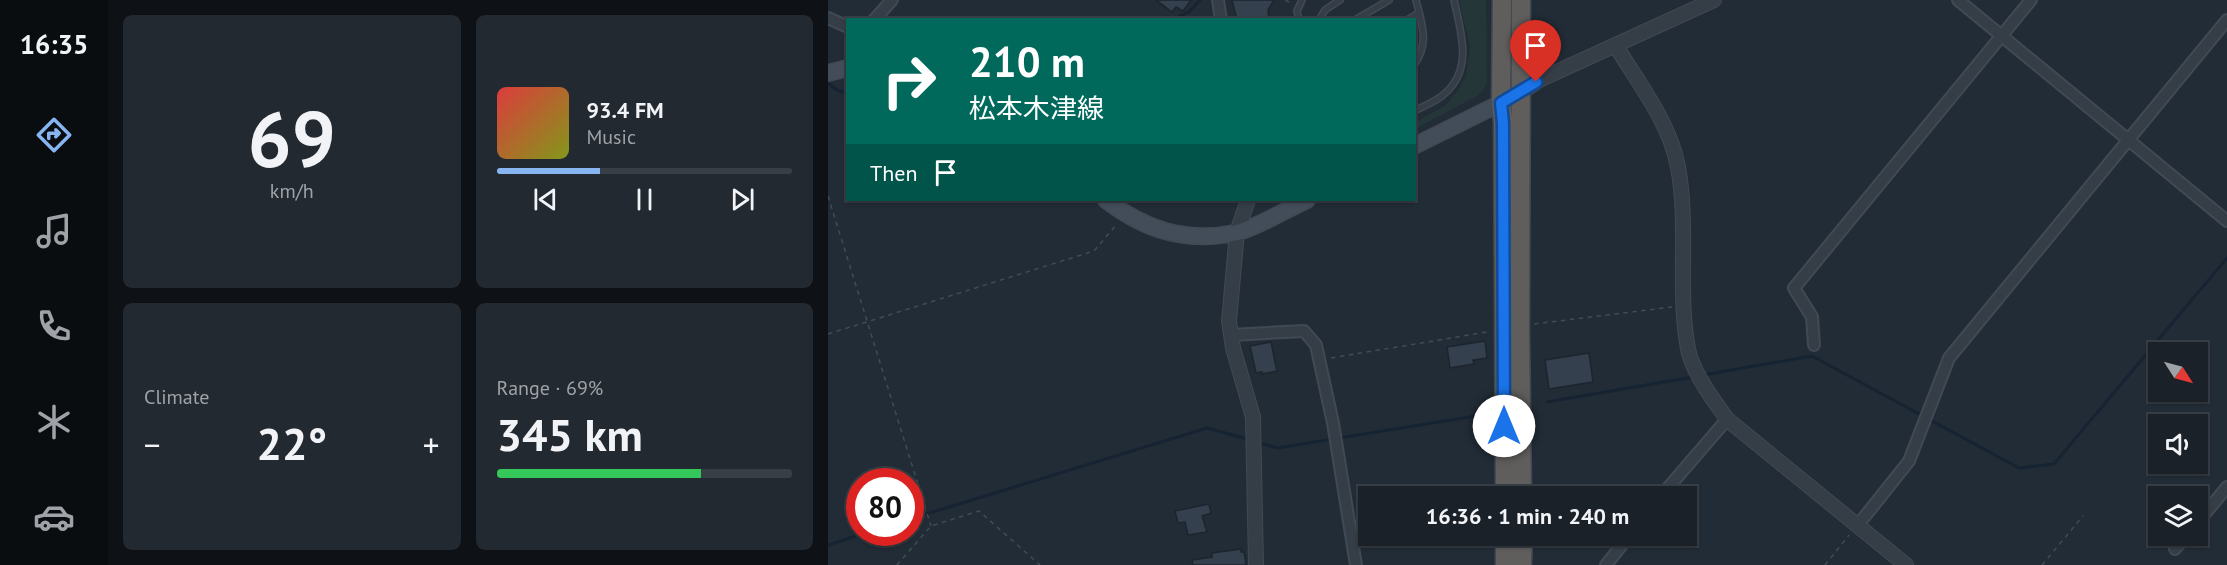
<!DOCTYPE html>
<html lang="en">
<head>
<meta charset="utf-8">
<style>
  body { margin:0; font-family:"PT Sans","Noto Sans JP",sans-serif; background:#232930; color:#f1f3f6; height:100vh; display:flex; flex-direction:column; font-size:22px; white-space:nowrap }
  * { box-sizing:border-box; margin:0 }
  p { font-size:20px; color:#9fa3a8 }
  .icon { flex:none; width:33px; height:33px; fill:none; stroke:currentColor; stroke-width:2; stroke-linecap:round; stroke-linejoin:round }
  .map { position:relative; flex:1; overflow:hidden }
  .sheet { display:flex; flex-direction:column; gap:15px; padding:15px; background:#0e1216; width:720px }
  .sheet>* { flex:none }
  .banner { position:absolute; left:18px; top:18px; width:570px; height:183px; border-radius:0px; box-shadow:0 2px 4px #0004,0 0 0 2px #383e45; background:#00695c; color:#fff; overflow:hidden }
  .needle { width:39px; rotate:126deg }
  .buttons { position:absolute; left:1320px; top:342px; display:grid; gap:12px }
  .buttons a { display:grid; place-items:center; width:60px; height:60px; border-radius:0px; background:#1a2128; box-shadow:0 2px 4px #0004,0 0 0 2px #383e45; font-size:30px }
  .speed { position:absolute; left:18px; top:468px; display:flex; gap:12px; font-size:30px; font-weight:700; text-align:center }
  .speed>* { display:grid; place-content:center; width:78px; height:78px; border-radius:50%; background:#1a2128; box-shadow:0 2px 4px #0004,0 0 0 2px #383e45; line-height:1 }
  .speed .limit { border:9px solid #d22; background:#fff; color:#111 }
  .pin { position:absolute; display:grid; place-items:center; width:51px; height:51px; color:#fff; margin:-62px -26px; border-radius:50% 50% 50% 0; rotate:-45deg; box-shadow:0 0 6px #0007 }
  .pin .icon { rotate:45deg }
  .me { position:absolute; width:66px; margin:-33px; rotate:0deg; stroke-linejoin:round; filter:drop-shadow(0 0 4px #0008) }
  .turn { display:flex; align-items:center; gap:21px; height:126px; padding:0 24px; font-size:27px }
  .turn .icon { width:78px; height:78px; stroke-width:2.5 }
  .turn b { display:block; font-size:42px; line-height:51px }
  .then { display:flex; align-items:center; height:57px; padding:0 24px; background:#0003; gap:12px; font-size:22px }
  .big { font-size:45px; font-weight:700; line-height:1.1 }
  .sheet .card { flex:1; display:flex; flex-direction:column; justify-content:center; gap:9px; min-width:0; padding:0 21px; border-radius:9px; background:#232930 }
  .sheet .dial { align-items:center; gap:0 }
  .dial b { font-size:78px; line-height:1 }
  .song { display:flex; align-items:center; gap:18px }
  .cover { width:72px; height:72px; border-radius:9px; background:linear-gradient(135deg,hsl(0 70% 55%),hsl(70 70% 35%)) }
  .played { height:6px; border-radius:3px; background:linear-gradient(90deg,#87b5f1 35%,#383e45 35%) }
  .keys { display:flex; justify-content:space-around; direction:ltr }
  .heat { display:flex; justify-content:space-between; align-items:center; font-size:33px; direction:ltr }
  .charge { height:9px; border-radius:4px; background:linear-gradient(90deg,#34c759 69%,#383e45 0) }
  .sheet .tiles { flex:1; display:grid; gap:15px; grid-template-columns:repeat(2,1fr) }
  .trip { position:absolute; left:530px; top:486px; width:339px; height:60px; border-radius:0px; background:#1a2128; box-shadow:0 2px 4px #0004,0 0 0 2px #383e45; font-weight:700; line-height:60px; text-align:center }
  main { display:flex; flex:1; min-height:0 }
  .tabs { display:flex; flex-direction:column; width:108px; justify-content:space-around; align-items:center; background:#0a0d10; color:#9fa3a8 }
  .tabs .icon { width:42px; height:42px }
  .tabs .current { color:#87b5f1 }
  .tabs b { font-size:27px; color:#f1f3f6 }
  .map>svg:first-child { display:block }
  .green { fill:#243638 }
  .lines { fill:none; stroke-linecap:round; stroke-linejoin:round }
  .stream { stroke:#162333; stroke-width:3 }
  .building { fill:#34404d; stroke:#1c242e; stroke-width:1.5 }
  .service-casing { stroke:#414954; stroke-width:8 }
  .minor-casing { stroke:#414954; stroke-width:14 }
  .tertiary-casing { stroke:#414954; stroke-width:16 }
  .secondary-casing { stroke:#414954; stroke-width:18 }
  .trunk-casing { stroke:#404852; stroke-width:21 }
  .path { stroke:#3c4f50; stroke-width:1.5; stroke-dasharray:4.5 4.5; stroke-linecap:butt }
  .service { stroke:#353d47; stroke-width:5 }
  .minor { stroke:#353d47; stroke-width:10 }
  .tertiary { stroke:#353d47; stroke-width:14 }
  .secondary { stroke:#434d5a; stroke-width:15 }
  .trunk { stroke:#605e5c; stroke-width:18 }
  .route-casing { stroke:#114b97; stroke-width:15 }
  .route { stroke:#1a73e8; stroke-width:10 }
</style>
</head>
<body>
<main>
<nav class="tabs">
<b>16:35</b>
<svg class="icon current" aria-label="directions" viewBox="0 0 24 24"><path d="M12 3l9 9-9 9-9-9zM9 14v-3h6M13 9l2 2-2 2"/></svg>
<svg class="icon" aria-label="music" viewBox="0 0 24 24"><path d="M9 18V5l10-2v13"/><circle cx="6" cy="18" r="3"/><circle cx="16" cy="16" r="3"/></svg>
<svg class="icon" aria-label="phone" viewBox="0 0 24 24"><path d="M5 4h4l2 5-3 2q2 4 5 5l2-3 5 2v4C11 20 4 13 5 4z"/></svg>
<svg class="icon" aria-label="climate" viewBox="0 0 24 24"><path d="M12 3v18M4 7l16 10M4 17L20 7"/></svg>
<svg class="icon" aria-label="car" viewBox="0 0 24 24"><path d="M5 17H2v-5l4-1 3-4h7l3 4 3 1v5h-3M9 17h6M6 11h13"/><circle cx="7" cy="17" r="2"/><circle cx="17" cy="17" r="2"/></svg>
</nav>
<section class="sheet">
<div class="tiles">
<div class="card dial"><b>69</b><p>km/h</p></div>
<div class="card">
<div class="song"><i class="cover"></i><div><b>93.4 FM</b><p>Music</p></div></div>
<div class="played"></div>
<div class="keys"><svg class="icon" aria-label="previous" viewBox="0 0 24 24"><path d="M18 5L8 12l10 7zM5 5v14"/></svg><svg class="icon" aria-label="pause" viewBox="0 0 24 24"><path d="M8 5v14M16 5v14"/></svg><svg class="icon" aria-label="next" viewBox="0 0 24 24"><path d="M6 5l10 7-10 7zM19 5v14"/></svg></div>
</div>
<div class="card"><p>Climate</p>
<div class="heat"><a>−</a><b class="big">22°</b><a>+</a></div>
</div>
<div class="card"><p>Range · 69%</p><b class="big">345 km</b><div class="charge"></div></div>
</div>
</section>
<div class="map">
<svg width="1399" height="565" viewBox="0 0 1399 565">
  <rect width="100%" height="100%" fill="#222c36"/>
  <!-- green -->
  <path class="green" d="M631 0H658L659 83 655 90 649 96 587 129V122L617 106 629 92 638 76 642 46Z"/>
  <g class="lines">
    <!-- stream -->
    <path class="stream" d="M343 20 361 12 372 0
      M0 83 7 89 20 94
      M875 375 984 356 1191 468 1226 464 1399 258
      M719 402 865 377
      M511 438 654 415
      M429 442 449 448 505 439
      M82 519 379 428 423 440
      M0 545 40 532"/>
  </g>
  <!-- building -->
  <path class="building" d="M328 0H363L355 11 348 7 344 12Z
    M404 0H446L440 10 441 20H409Z
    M657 341 659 358 645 360 646 364 622 368 619 347Z
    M443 342 449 371 434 374V372L428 373 422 346Z
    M761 353 765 382 721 389 717 360Z
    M381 504 383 513 374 516 379 532 360 535 357 522 350 523 347 511Z
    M413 549V552H416L418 565H365L364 560 384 557V553Z"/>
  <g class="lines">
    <!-- service casing -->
    <g class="service-casing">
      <path id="service" d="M471 20 469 11 474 0
        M491 20 497 10 512 0
        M527 20 561 0
        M579 20 591 13
        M586 65C602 43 594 25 588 0
        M586 111C596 106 607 102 615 95 646 70 633 33 626 0"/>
    </g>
    <!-- minor casing -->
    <g class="minor-casing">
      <path id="minor" d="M390 0 393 20
        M1130 0 1399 221
        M0 18 20 27
        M46 20 64 0
        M403 335 476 331 488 345 505 423 528 565
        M986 345 984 317 966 288 1203 0
        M833 496 895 424 900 420
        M1370 522 1399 487
        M1030 525 1081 461 1121 358 1399 20
        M1347 549 1358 536
        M778 565 801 536"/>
    </g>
    <!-- tertiary casing -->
    <g class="tertiary-casing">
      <path id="tertiary" d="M788 46C811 84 842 123 850 167 861 227 849 290 860 349 864 371 887 403 900 420L1078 565
        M693 93 711 80 886 0
        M420 200 409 232 401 321 405 348 425 417 428 565"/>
    </g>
    <!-- secondary casing -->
    <g class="secondary-casing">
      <path id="secondary" d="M0 73 20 68
        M586 146 693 93
        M278 200C317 230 358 243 407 233 429 228 459 209 479 200"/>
    </g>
    <!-- trunk casing -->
    <g class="trunk-casing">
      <path id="trunk" d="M674 0 673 103 675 122 677 496
        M693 0 692 332 694 496
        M677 536V565
        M694 565 695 536"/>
    </g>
    <!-- path -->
    <path class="path" d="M457 0 463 3
      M0 196 103 526
      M706 324 844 307
      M0 334 266 251 289 224
      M503 358 659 332
      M69 565 103 526 151 511 212 565
      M997 565 1021 535
      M1214 565 1255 516"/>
    <!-- service -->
    <use href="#service" class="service"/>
    <!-- minor -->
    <use href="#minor" class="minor"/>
    <!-- tertiary -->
    <use href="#tertiary" class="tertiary"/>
    <!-- secondary -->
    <use href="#secondary" class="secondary"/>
    <!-- trunk -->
    <use href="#trunk" class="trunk"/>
  </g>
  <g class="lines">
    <!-- route casing -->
    <g class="route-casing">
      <path id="route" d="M676 426 675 123 673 103 708 82"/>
    </g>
    <!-- route -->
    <use href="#route" class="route"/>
  </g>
</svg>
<div class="buttons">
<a><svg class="needle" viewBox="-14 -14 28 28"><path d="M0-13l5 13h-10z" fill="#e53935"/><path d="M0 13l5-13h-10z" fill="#9fa3a8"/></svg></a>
<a><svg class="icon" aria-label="sound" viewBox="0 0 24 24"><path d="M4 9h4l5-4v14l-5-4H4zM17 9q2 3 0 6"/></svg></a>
<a><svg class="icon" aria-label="layers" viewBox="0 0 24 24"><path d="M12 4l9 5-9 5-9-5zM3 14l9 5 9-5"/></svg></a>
</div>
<div class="speed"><div class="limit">80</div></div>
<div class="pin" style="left:708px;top:82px;background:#d93025"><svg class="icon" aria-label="arrive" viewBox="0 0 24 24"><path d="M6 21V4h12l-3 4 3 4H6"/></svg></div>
<svg class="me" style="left:676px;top:426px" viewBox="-20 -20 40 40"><circle r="19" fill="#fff"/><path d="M0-13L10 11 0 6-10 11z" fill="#1a73e8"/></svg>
<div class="trip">16:36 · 1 min · 240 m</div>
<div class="banner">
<div class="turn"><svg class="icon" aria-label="right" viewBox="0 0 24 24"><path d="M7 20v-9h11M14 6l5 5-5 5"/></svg><div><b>210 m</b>松本木津線</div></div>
<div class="then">Then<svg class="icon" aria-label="arrive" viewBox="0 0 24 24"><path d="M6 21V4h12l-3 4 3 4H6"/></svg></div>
</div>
</div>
</main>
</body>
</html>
